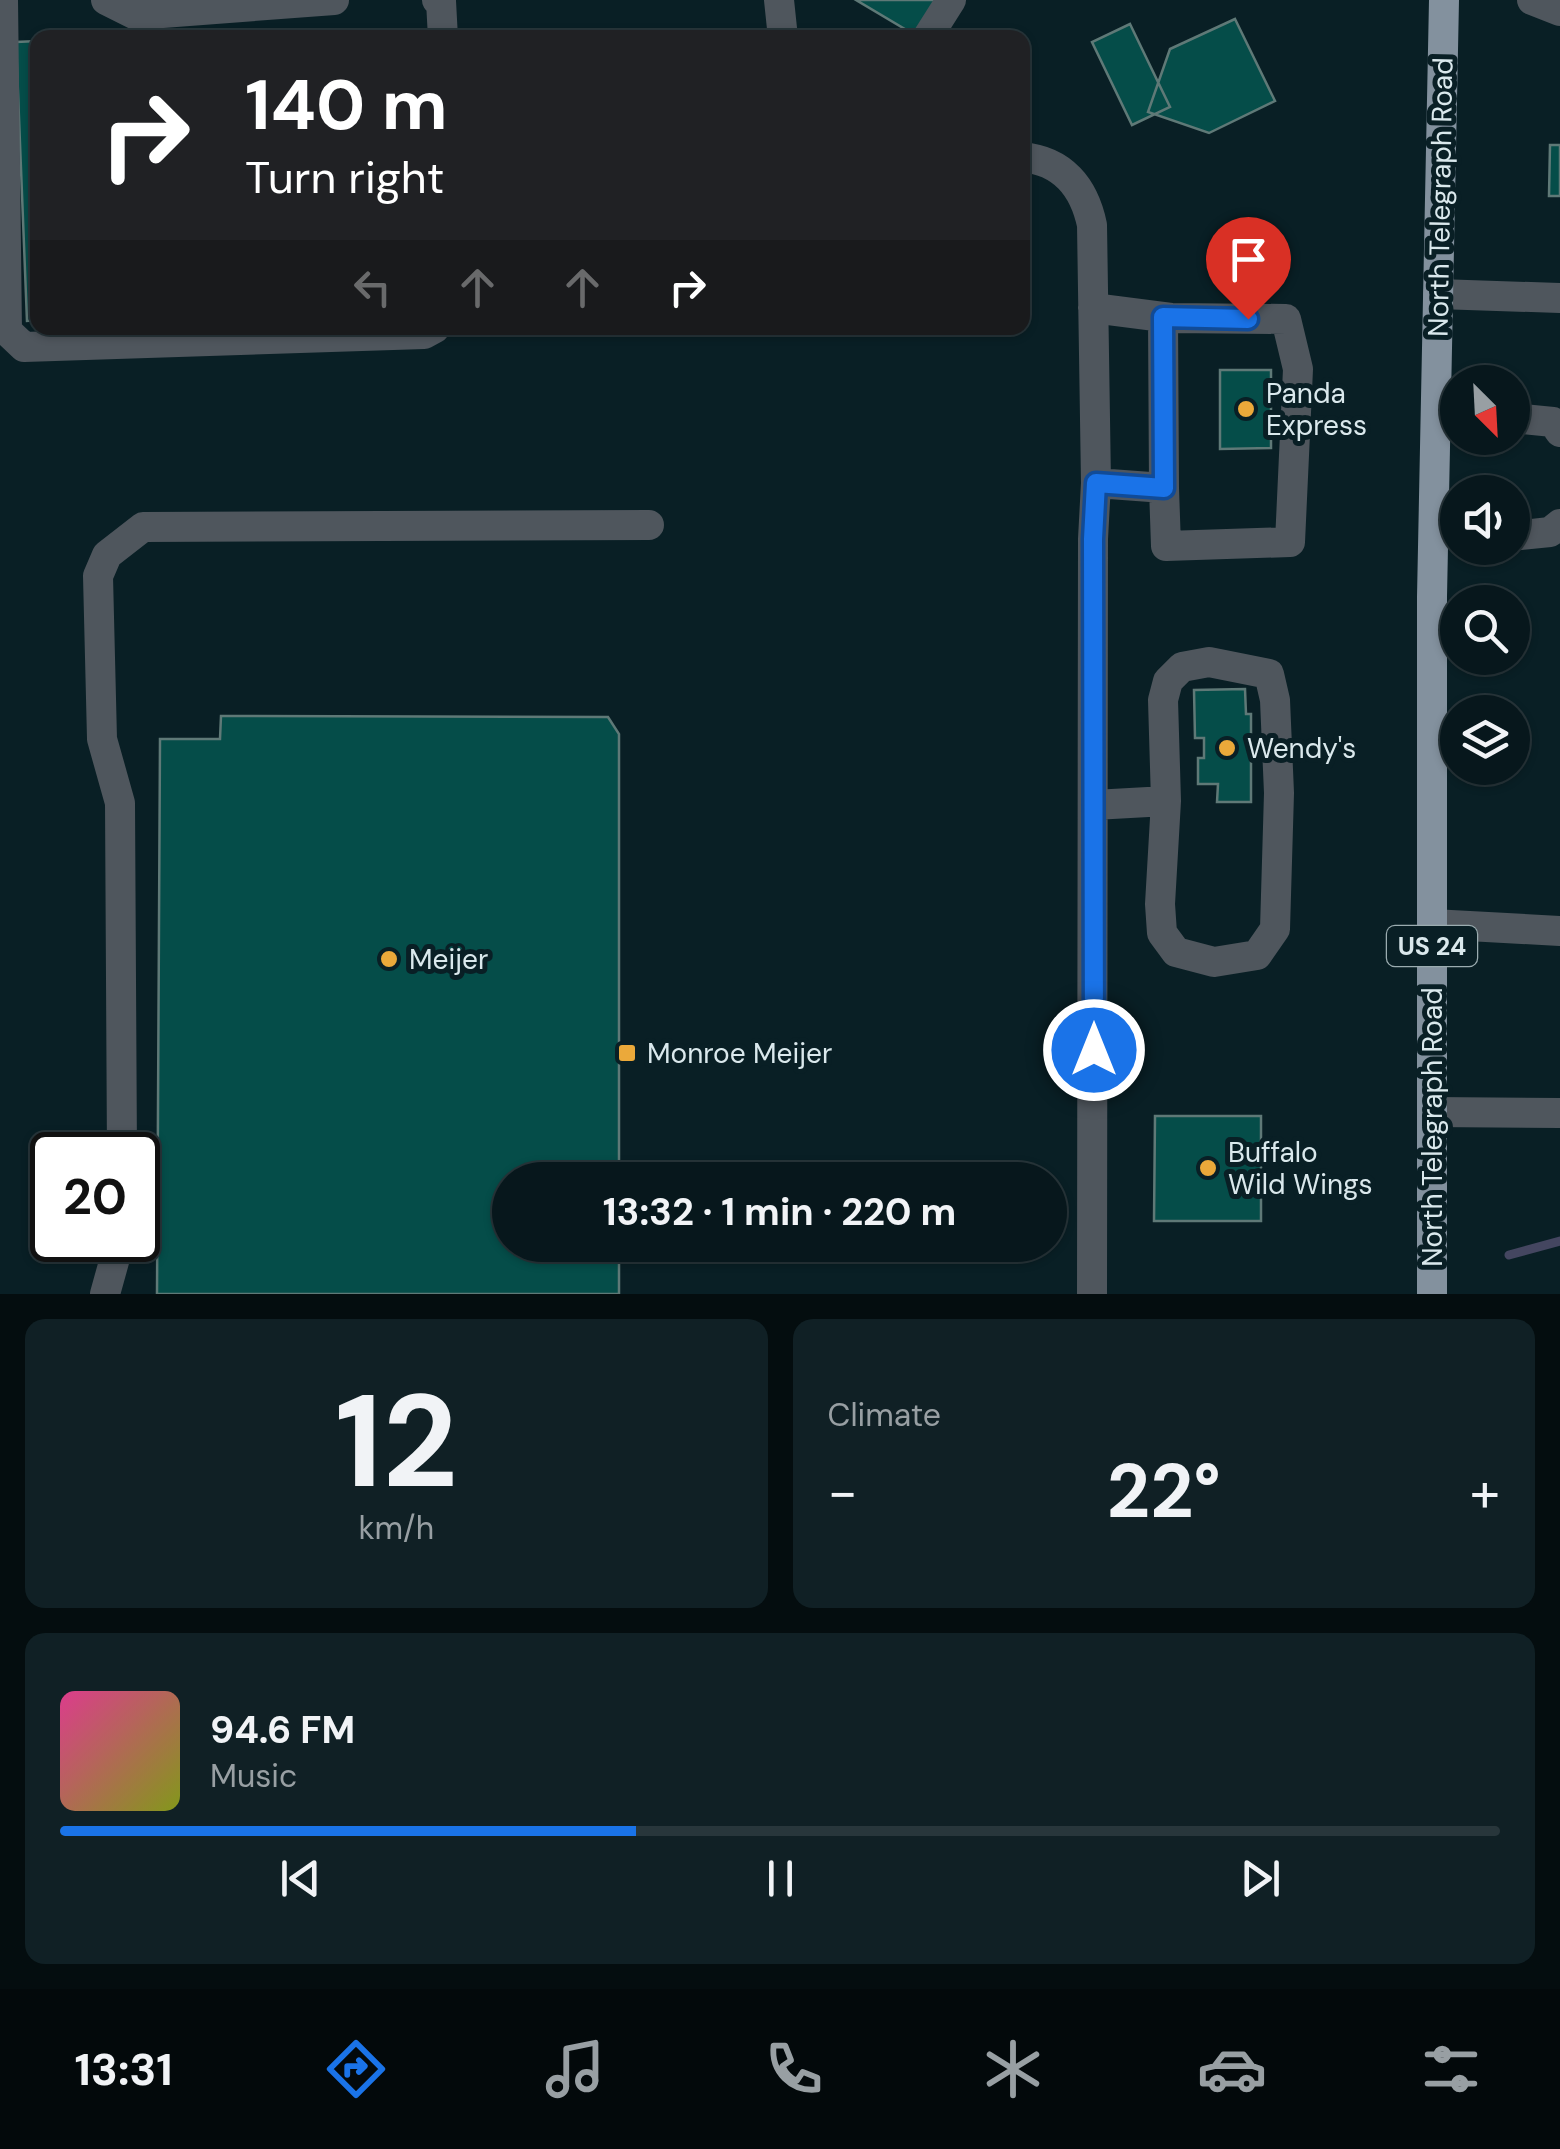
<!DOCTYPE html>
<html lang="en">
<head>
<meta charset="utf-8">
<style>
  body { margin:0; font-family:"DM Sans",sans-serif; background:#102025; color:#f1f3f6; height:100vh; display:flex; flex-direction:column; font-size:38px; white-space:nowrap }
  * { box-sizing:border-box; margin:0 }
  p { font-size:32px; color:#989fa3 }
  .icon { flex:none; width:55px; height:55px; fill:none; stroke:currentColor; stroke-width:2; stroke-linecap:round; stroke-linejoin:round }
  .map { position:relative; height:1294px; overflow:hidden }
  .panel { display:flex; flex-direction:column; gap:25px; padding:25px; background:#040d0f; flex:1 }
  .panel>* { flex:none }
  .guide { position:absolute; left:30px; top:30px; width:1000px; height:305px; border-radius:20px; box-shadow:0 2px 8px #0004,0 0 0 2px #28363b; background:#202124; color:#fff; overflow:hidden }
  .needle { width:65px; rotate:156deg }
  .fabs { position:absolute; left:1440px; top:365px; display:grid; gap:20px }
  .fabs a { display:grid; place-items:center; width:90px; height:90px; border-radius:50%; background:#07171c; box-shadow:0 2px 8px #0004,0 0 0 2px #28363b; font-size:50px }
  .speed { position:absolute; left:30px; top:1132px; display:flex; gap:20px; font-size:50px; font-weight:700; text-align:center }
  .speed>* { display:grid; place-content:center; width:130px; height:130px; border-radius:50%; background:#07171c; box-shadow:0 2px 8px #0004,0 0 0 2px #28363b; line-height:1 }
  .speed .limit { border:5px solid #111; border-radius:15px; background:#fff; color:#111 }
  .pin { position:absolute; display:grid; place-items:center; width:85px; height:85px; color:#fff; margin:-102px -42px; border-radius:50% 50% 50% 0; rotate:-45deg; box-shadow:0 0 10px #0007 }
  .pin .icon { rotate:45deg }
  .me { position:absolute; width:110px; margin:-55px; rotate:0deg; stroke-linejoin:round; filter:drop-shadow(0 0 8px #0008) }
  .turn { display:flex; align-items:center; gap:35px; height:210px; padding:0 50px; font-size:45px }
  .turn .icon { width:130px; height:130px; stroke-width:2.5 }
  .turn b { display:block; font-size:70px; line-height:85px }
  .lanes { display:flex; align-items:center; height:95px; padding:0 50px; background:#0003; justify-content:center; gap:50px; direction:ltr }
  .lanes .off { opacity:.35 }
  .big { font-size:75px; font-weight:700; line-height:1.1 }
  .panel .widget { flex:1; display:flex; flex-direction:column; justify-content:center; gap:15px; min-width:0; padding:0 35px; border-radius:20px; background:#102025 }
  .panel .dial { align-items:center; gap:0 }
  .dial b { font-size:130px; line-height:1 }
  .song { display:flex; align-items:center; gap:30px }
  .cover { width:120px; height:120px; border-radius:15px; background:linear-gradient(135deg,hsl(330 70% 55%),hsl(70 70% 35%)) }
  .played { height:10px; border-radius:5px; background:linear-gradient(90deg,#1a73e8 40%,#28363b 40%) }
  .keys { display:flex; justify-content:space-around; direction:ltr }
  .heat { display:flex; justify-content:space-between; align-items:center; font-size:55px; direction:ltr }
  .panel .tiles { flex:1; display:grid; gap:25px; grid-template-columns:1fr 1fr }
  .widget:last-child { grid-column:span 2 }
  .trip { position:absolute; left:492px; top:1162px; width:575px; height:100px; border-radius:50px; background:#07171c; box-shadow:0 2px 8px #0004,0 0 0 2px #28363b; font-weight:700; line-height:100px; text-align:center }
  .menu { display:flex; height:160px; justify-content:space-around; align-items:center; background:#03090b; color:#989fa3 }
  .menu .icon { width:70px; height:70px }
  .menu .on { color:#1a73e8 }
  .menu b { font-size:45px; color:#f1f3f6 }
  .map>svg:first-child { display:block }
  .lines { fill:none; stroke-linecap:round; stroke-linejoin:round }
  .stream { stroke:#444660; stroke-width:9 }
  .building { fill:#054d49; stroke:#5f7977; stroke-width:2.5 }
  .minor { stroke:#4f565d; stroke-width:30 }
  .major { stroke:#83919e; stroke-width:30 }
  .route-casing { stroke:#114b97; stroke-width:25 }
  .route { stroke:#1a73e8; stroke-width:18 }
  .poi-dot { fill:#eba93a; stroke:#091f25; stroke-width:4 }
  .labels { text-anchor:middle; stroke-width:10; stroke-linejoin:round; paint-order:stroke }
  .shield { fill:#091f25; stroke:#9bacb0; stroke-width:2.5 }
  .shield-label { font-size:25px; font-weight:bold; fill:#dae8ec }
  .street-label { font-size:28px; fill:#dae8ec; stroke:#091f25 }
  .poi-label { font-size:28px; fill:#dae8ec; stroke:#091f25; text-anchor:start }
</style>
</head>
<body>
<div class="map">
<svg width="1560" height="1294" viewBox="0 0 1560 1294">
  <rect width="100%" height="100%" fill="#091f25"/>
  <g class="lines">
    <!-- stream -->
    <path class="stream" d="M1509 1255 1560 1241"/>
  </g>
  <!-- building -->
  <path class="building" d="M856 0H943L920 38Z
    M1235 19 1275 101 1209 133 1148 112 1170 49Z
    M1130 24 1170 107 1132 125 1092 42Z
    M436 30V38H386V31Z
    M362 31V38H325V32Z
    M162 34V38H121V36Z
    M281 34V38H243V35Z
    M38 41V320L27 321 16 42Z
    M1550 145H1560V196H1549Z
    M1220 370H1271V448L1220 449Z
    M1245 689 1246 714H1251V802H1217L1218 784H1198V758H1204V738H1195L1194 690Z
    M221 716 608 717 619 734V1180H510V1245H619V1294H157L160 739H220Z
    M1155 1116H1261V1221H1154Z"/>
  <g class="lines">
    <!-- minor -->
    <path class="minor" d="M3 0 7 331 24 347 424 334 435 328
      M106 0 136 15 334 0
      M437 0 441 1 443 38
      M779 0 783 38
      M1532 0 1560 11
      M927 38 951 0
      M1022 157C1063 161 1084 187 1092 225L1096 483 1093 539 1092 1294
      M1438 294 1560 298
      M1093 308 1171 318 1286 319 1298 369 1290 542 1166 546 1164 488 1096 483
      M1163 317 1164 488
      M1512 418 1553 422 1560 432
      M1512 536 1550 532 1560 524
      M1209 662 1269 674 1275 700 1279 793 1275 929 1257 955 1214 962 1176 952 1162 933 1160 904 1166 801 1163 700 1168 681 1182 667Z
      M1094 805 1166 801
      M1432 924 1560 931
      M1432 1112 1560 1113
      M122 1155 120 803 102 739 98 576 107 555 143 527 649 525
      M105 1294 120 1240"/>
    <!-- major -->
    <path class="major" d="M1432 1294V597L1444 0"/>
  </g>
  <g class="lines">
    <!-- route casing -->
    <g class="route-casing">
      <path id="route" d="M1094 1050 1093 539 1096 483 1164 488 1163 317 1248 319"/>
    </g>
    <!-- route -->
    <use href="#route" class="route"/>
  </g>
  <!-- markers -->
  <g class="poi-dot">
    <circle cx="1246" cy="409" r="10"/>
    <circle cx="1227" cy="748" r="10"/>
    <circle cx="389" cy="959" r="10"/>
    <rect x="617" y="1043" width="20" height="20" rx="5"/>
    <circle cx="1208" cy="1168" r="10"/>
  </g>
  <g class="labels">
    <!-- shield labels -->
    <rect class="shield" x="1387" y="926" width="90" height="40" rx="8"/>
    <g class="shield-label">
      <text x="1432" y="955">US 24</text>
    </g>
    <!-- street labels -->
    <g class="street-label">
      <text transform="translate(1440 197) rotate(-89)" y="10">North Telegraph Road</text>
      <text transform="translate(1432 1127) rotate(-90)" y="10">North Telegraph Road</text>
    </g>
    <!-- poi labels -->
    <g class="poi-label">
      <text x="1266" y="403">Panda<tspan x="1266" dy="32">Express</tspan></text>
      <text x="1247" y="758">Wendy's</text>
      <text x="409" y="969">Meijer</text>
      <text x="647" y="1063">Monroe Meijer</text>
      <text x="1228" y="1162">Buffalo<tspan x="1228" dy="32">Wild Wings</tspan></text>
    </g>
  </g>
</svg>
<div class="fabs">
<a><svg class="needle" viewBox="-14 -14 28 28"><path d="M0-13l5 13h-10z" fill="#e53935"/><path d="M0 13l5-13h-10z" fill="#989fa3"/></svg></a>
<a><svg class="icon" aria-label="sound" viewBox="0 0 24 24"><path d="M4 9h4l5-4v14l-5-4H4zM17 9q2 3 0 6"/></svg></a>
<a><svg class="icon" aria-label="search" viewBox="0 0 24 24"><circle cx="10" cy="10" r="6"/><path d="M15 15l6 6"/></svg></a>
<a><svg class="icon" aria-label="layers" viewBox="0 0 24 24"><path d="M12 4l9 5-9 5-9-5zM3 14l9 5 9-5"/></svg></a>
</div>
<div class="speed"><div class="limit">20</div></div>
<div class="pin" style="left:1248px;top:319px;background:#d93025"><svg class="icon" aria-label="arrive" viewBox="0 0 24 24"><path d="M6 21V4h12l-3 4 3 4H6"/></svg></div>
<svg class="me" style="left:1094px;top:1050px" viewBox="-20 -20 40 40"><circle r="17" fill="#1a73e8" stroke="#fff" stroke-width="3"/><path d="M0-11L8 9 0 5-8 9z" fill="#fff"/></svg>
<div class="trip">13:32 · 1 min · 220 m</div>
<div class="guide">
<div class="turn"><svg class="icon" aria-label="right" viewBox="0 0 24 24"><path d="M7 20v-9h11M14 6l5 5-5 5"/></svg><div><b>140 m</b>Turn right</div></div>
<div class="lanes"><svg class="icon off" aria-label="left" viewBox="0 0 24 24"><path d="M17 20v-9H6M10 6l-5 5 5 5"/></svg><svg class="icon off" aria-label="ahead" viewBox="0 0 24 24"><path d="M12 20V5M6 11l6-6 6 6"/></svg><svg class="icon off" aria-label="ahead" viewBox="0 0 24 24"><path d="M12 20V5M6 11l6-6 6 6"/></svg><svg class="icon" aria-label="right" viewBox="0 0 24 24"><path d="M7 20v-9h11M14 6l5 5-5 5"/></svg></div>
</div>
</div>
<section class="panel">
<div class="tiles">
<div class="widget dial"><b>12</b><p>km/h</p></div>
<div class="widget"><p>Climate</p>
<div class="heat"><a>−</a><b class="big">22°</b><a>+</a></div>
</div>
<div class="widget">
<div class="song"><i class="cover"></i><div><b>94.6 FM</b><p>Music</p></div></div>
<div class="played"></div>
<div class="keys"><svg class="icon" aria-label="previous" viewBox="0 0 24 24"><path d="M18 5L8 12l10 7zM5 5v14"/></svg><svg class="icon" aria-label="pause" viewBox="0 0 24 24"><path d="M8 5v14M16 5v14"/></svg><svg class="icon" aria-label="next" viewBox="0 0 24 24"><path d="M6 5l10 7-10 7zM19 5v14"/></svg></div>
</div>
</div>
</section>
<nav class="menu">
<b>13:31</b>
<svg class="icon on" aria-label="directions" viewBox="0 0 24 24"><path d="M12 3l9 9-9 9-9-9zM9 14v-3h6M13 9l2 2-2 2"/></svg>
<svg class="icon" aria-label="music" viewBox="0 0 24 24"><path d="M9 18V5l10-2v13"/><circle cx="6" cy="18" r="3"/><circle cx="16" cy="16" r="3"/></svg>
<svg class="icon" aria-label="phone" viewBox="0 0 24 24"><path d="M5 4h4l2 5-3 2q2 4 5 5l2-3 5 2v4C11 20 4 13 5 4z"/></svg>
<svg class="icon" aria-label="climate" viewBox="0 0 24 24"><path d="M12 3v18M4 7l16 10M4 17L20 7"/></svg>
<svg class="icon" aria-label="car" viewBox="0 0 24 24"><path d="M5 17H2v-5l4-1 3-4h7l3 4 3 1v5h-3M9 17h6M6 11h13"/><circle cx="7" cy="17" r="2"/><circle cx="17" cy="17" r="2"/></svg>
<svg class="icon" aria-label="filters" viewBox="0 0 24 24"><path d="M4 7h16M4 17h16"/><circle cx="9" cy="7" r="2"/><circle cx="15" cy="17" r="2"/></svg>
</nav>
</body>
</html>
